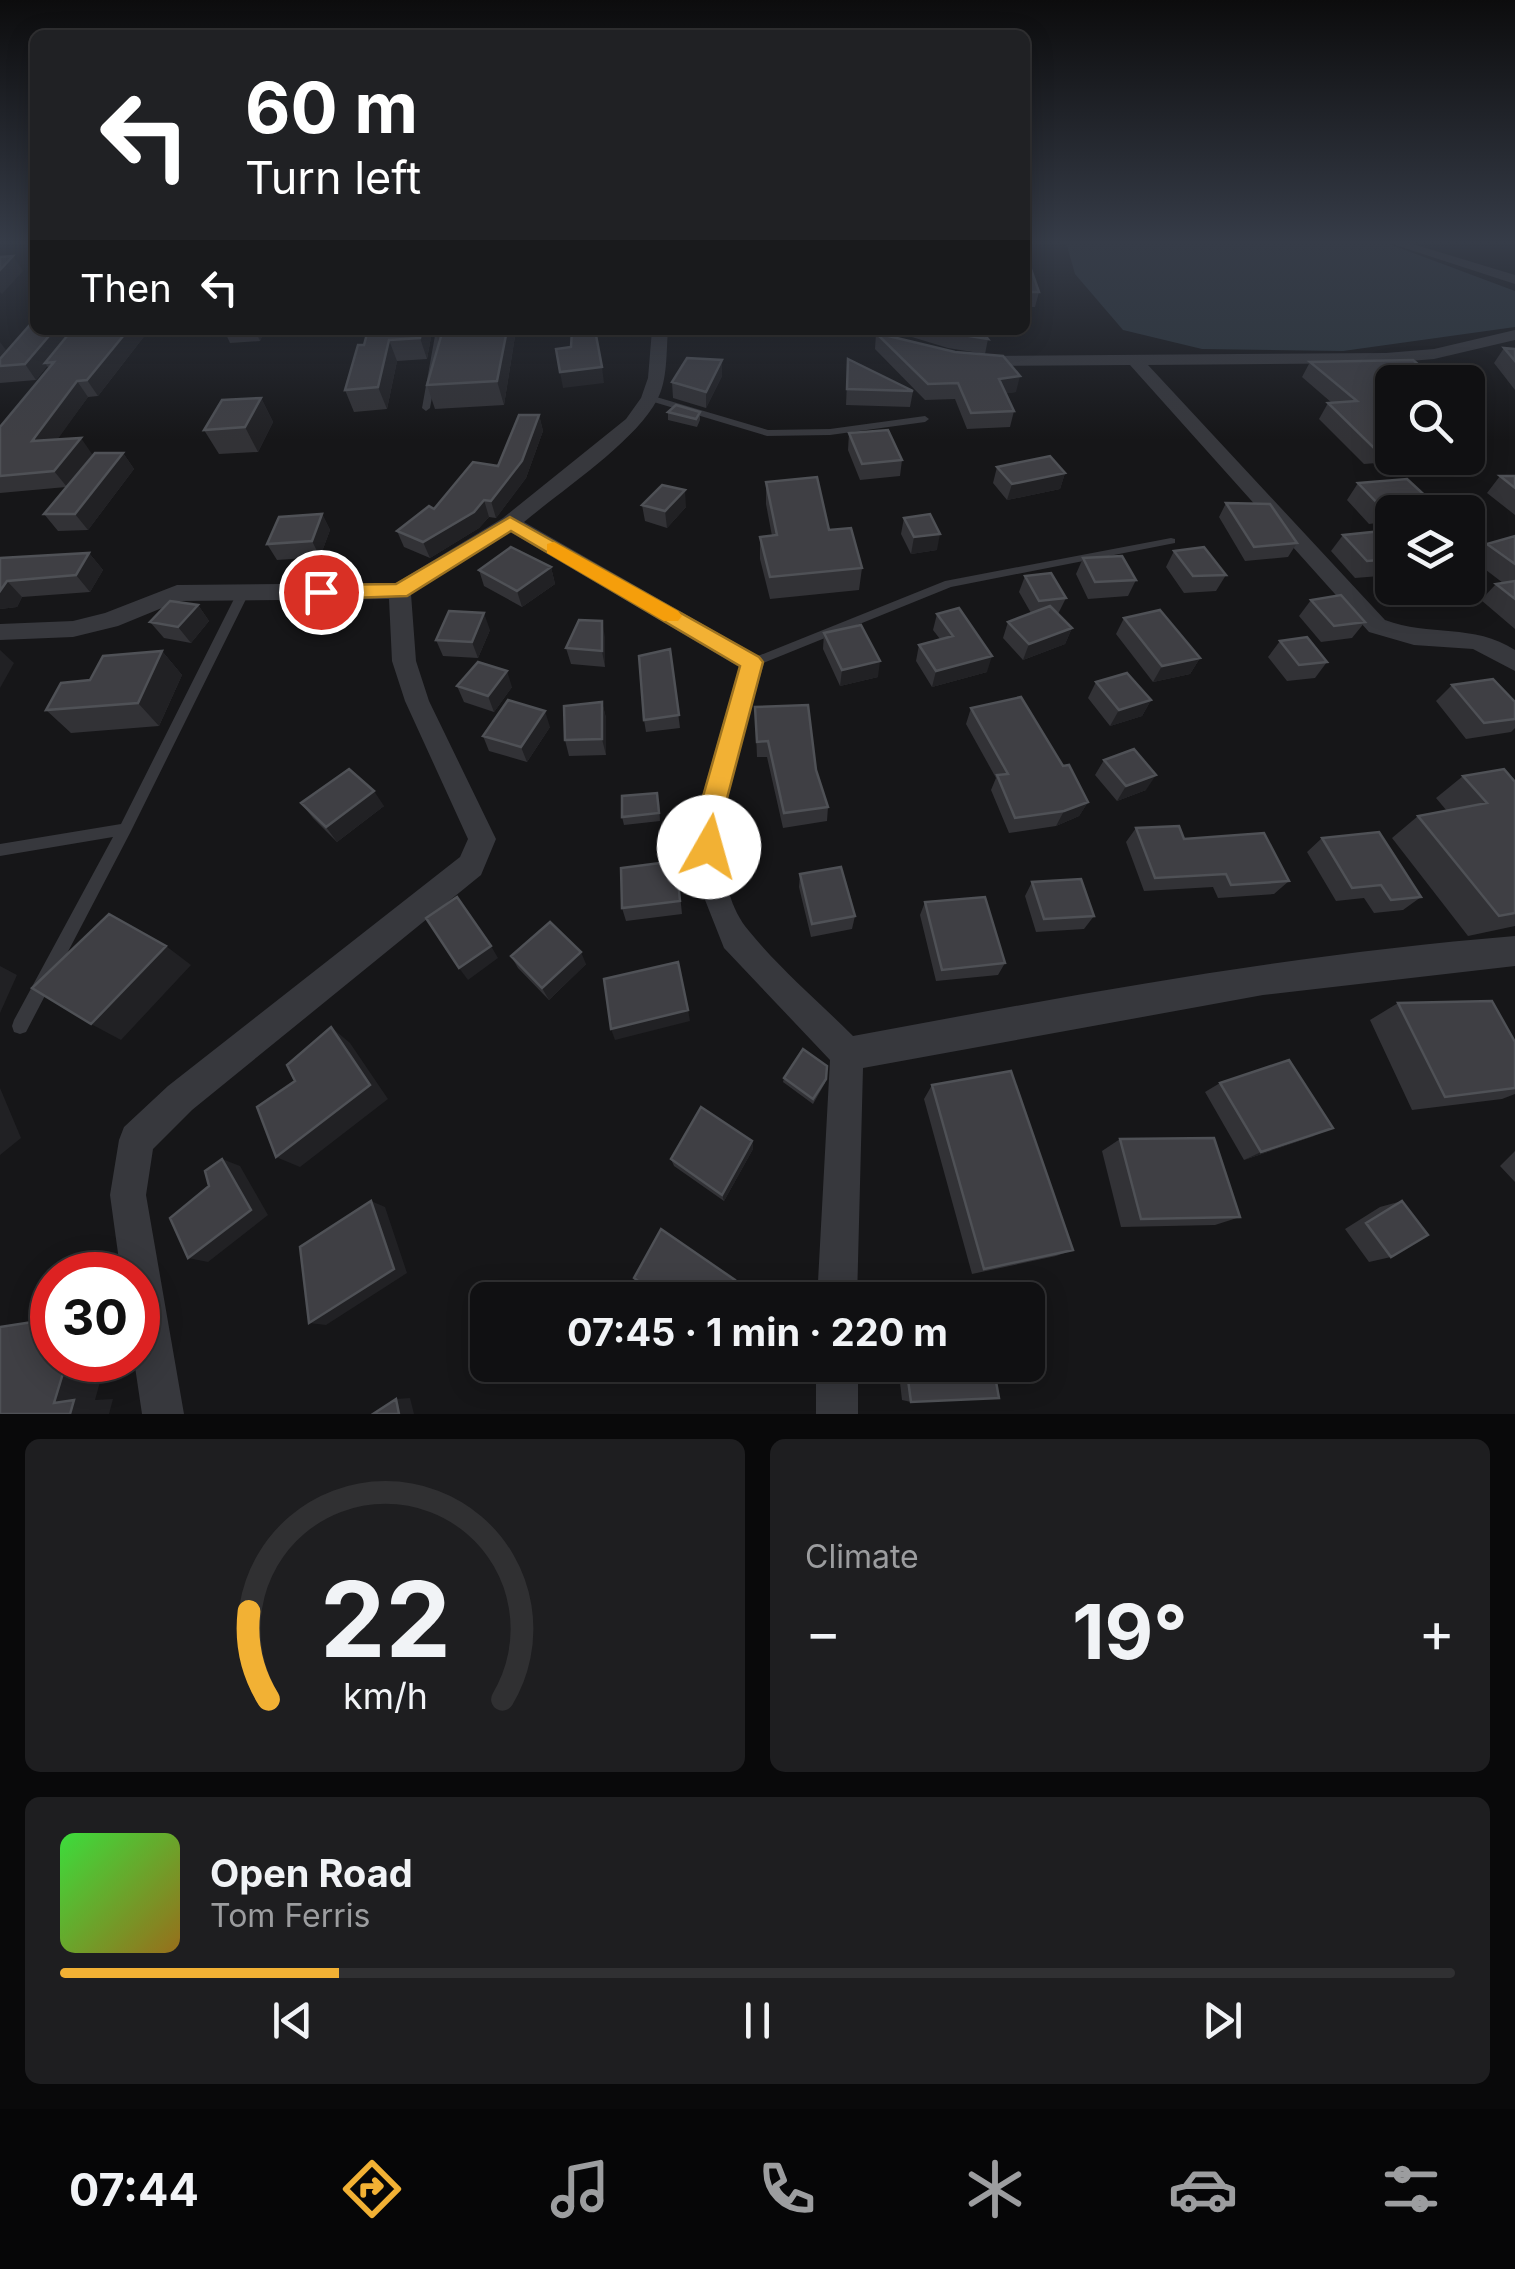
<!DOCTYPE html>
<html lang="en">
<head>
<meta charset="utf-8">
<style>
  body { margin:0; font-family:Inter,sans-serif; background:#1e1e20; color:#f1f3f6; height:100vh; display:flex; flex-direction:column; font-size:38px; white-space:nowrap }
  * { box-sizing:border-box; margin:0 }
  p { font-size:32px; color:#9c9d9f }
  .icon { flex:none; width:55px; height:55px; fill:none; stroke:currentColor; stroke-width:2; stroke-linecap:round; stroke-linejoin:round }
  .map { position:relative; height:1414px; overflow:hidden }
  .side { display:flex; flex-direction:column; gap:25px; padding:25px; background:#09090a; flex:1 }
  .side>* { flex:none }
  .top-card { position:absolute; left:30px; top:30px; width:1000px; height:305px; border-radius:15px; box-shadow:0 5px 25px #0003,0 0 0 2px #303032; background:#202124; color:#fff; overflow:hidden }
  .fabs { position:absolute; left:1375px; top:365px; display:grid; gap:20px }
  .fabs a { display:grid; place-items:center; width:110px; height:110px; border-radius:15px; background:#101012; box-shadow:0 5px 25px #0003,0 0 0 2px #303032; font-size:50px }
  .speed { position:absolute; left:30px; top:1252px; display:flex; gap:20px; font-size:50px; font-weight:700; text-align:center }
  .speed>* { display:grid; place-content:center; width:130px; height:130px; border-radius:50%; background:#101012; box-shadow:0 5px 25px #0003,0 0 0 2px #303032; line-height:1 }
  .speed .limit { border:15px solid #d22; background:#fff; color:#111 }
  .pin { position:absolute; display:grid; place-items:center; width:85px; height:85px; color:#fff; margin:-42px; border:5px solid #fff; border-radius:50%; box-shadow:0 2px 10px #0007 }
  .me { position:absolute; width:110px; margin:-55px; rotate:7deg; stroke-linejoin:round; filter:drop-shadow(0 0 8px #0008) }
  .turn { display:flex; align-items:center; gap:35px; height:210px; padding:0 50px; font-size:45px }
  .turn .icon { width:130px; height:130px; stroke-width:2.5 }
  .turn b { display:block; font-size:70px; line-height:85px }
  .then { display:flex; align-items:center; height:95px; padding:0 50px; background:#0003; gap:20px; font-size:38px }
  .big { font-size:75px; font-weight:700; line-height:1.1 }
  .side .card { flex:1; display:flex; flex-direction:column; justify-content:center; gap:15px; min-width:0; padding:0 35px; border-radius:15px; background:#1e1e20 }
  .side .dial { align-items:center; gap:0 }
  .dial svg { height:260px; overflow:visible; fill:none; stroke:#303032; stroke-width:7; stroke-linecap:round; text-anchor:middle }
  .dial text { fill:#f1f3f6; stroke:none }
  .song { display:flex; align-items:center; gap:30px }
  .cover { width:120px; height:120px; border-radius:15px; background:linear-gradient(135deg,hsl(120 70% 55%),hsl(40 70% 35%)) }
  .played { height:10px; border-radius:5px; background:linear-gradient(90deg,#f2b134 20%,#303032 20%) }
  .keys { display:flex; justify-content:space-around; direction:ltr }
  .heat { display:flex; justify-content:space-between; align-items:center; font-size:55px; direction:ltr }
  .side .tiles { flex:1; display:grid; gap:25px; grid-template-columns:1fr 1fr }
  .card:last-child { grid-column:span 2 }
  .trip { position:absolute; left:470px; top:1282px; width:575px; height:100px; border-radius:15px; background:#101012; box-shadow:0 5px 25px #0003,0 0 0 2px #303032; font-weight:700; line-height:100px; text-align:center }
  .tabs { display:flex; height:160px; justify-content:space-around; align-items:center; background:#060607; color:#9c9d9f }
  .tabs .icon { width:70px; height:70px }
  .tabs .on { color:#f2b134 }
  .tabs b { font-size:45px; color:#f1f3f6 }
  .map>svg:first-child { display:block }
  .water { fill:#2c353c }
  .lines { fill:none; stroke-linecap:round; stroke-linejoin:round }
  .service { fill:#37383d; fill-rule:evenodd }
  .minor { fill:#37383d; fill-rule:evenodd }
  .wall { fill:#323236 }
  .shaded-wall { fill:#212124 }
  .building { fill:#3f3f44; stroke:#4f5156; stroke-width:2.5 }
  .route { fill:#f2b134; stroke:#9d7322; stroke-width:2.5 }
  .slow { fill:#f59e0b }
</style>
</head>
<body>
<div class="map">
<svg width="1515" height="1414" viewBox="0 0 1515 1414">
  <rect width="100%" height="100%" fill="#161618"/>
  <!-- water -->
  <path class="water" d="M1066 242H1384L1515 291V327L1343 351 1202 349 1123 330 1075 274Z"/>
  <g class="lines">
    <!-- service -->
    <path class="service" d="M436 330H444L430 408 426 411 422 408Z
      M647 396H653L768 430 830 429 925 416 929 419 925 422 830 435 767 436 647 400Z
      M1171 538 1175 539V543L951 587 756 666 752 667 746 663 748 660 945 581Z
      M243 589 249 593 130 833 26 1032 20 1034 14 1032 12 1026 14 1020 113 837 0 856V844L121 824 237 593Z"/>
    <!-- minor -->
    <path class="minor" d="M1386 242H1406L1515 275V284Z
      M652 330H668C666 352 668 380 657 400 635 442 562 490 524 522L760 657 764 663C744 738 693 864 749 931 780 969 819 1002 853 1036 1073 995 1292 954 1515 936V966L1263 995 863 1068 857 1300H817L830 1060 724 948 694 872 695 821 739 667 510 532 411 594 416 661 429 701 496 839 481 875 192 1110 153 1149 146 1195 184 1414H142L134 1360H138V1275H121L110 1195 119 1140 124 1127 168 1086 460 857 468 839 405 701 392 661 389 599 179 601 118 626 73 637 0 640V624L73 621 105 613 177 585 396 583 503 518 626 419 641 398 648 378Z
      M1515 330V340L1434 359 1386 363 1148 365 1385 620C1429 637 1474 623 1515 650V671L1473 649 1414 645 1369 632 1130 365 973 366 965 361 973 356 1386 353 1434 349Z
      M816 1365H858V1414H816Z"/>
  </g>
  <!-- wall -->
  <path class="wall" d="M1025 252 1039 292 1035 307H1025Z
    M35 330H149L98 396 88 397 57 439 92 454 73 479 123 453 134 469 88 530 58 531 44 514 66 487 0 493V427L49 368 47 366 36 380 0 383V366Z
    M224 330H265L260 341 230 343Z
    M368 330 431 337 427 359 397 361 387 409 354 412 345 390 364 345Z
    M516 330 504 405 435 409 427 385 439 344 436 334Z
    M889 330H981L988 339 985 354 948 348Z
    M876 333 1016 392 1006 393 1014 411 1010 427 967 429 955 399 925 400 875 349Z
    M1504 348 1515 349V390L1494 363Z
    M848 359 913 391 910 407 846 405Z
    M722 360V376L706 408 673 398 672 382Z
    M1310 362 1392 382V458H1405L1402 461 1364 464 1319 419 1328 403H1332L1302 377Z
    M261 398 273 422 258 452 219 454 204 430Z
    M668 412H700V420L697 427 668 420Z
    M539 415 543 431 526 478 496 518 489 517 479 528 430 558 404 547 397 531 498 466Z
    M1468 425 1476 431 1468 442Z
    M849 433 902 460 900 476 860 480 848 450Z
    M997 467 1065 473 1060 489 1007 500 993 483Z
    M1500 476H1515V515L1487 493Z
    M766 482 862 568 859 590 770 599 760 559V537L772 536 766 504Z
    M1358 483 1432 502 1423 512H1392V521L1369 524 1347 500Z
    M1226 503 1297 543 1288 557 1245 561 1219 517Z
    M642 505 686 507 667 528 645 521Z
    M322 514 330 530 320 557 277 560 267 544Z
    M904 518 937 550 911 554 901 534Z
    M1392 530V575L1355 578 1331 551 1343 535Z
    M1515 536V629L1481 600 1496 584 1503 583 1473 560 1487 544Z
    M1174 551 1226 575 1216 591 1184 593 1166 567Z
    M89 553 103 570 90 592 22 597 17 607 0 609V558Z
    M1083 558 1136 580 1128 596 1088 599 1076 574Z
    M551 567 555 584 522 607 484 586 479 570Z
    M1025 576 1066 598 1058 614 1072 628 1065 644 1023 660 1003 638 1008 622 1031 613 1019 592Z
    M1311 600 1365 622 1352 638 1321 642 1299 616Z
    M198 605 209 621 191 643 164 638 150 622Z
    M937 614 987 672 932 687 916 661 919 645 940 639 933 630Z
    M1124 618 1200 658 1190 674 1153 682 1116 634Z
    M490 630 478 658 443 656 436 640Z
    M824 633 878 677 840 686 823 649Z
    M605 637V667L571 664 566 648Z
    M1280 641 1327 662 1315 678 1287 681 1268 657Z
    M670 649 680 728 646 732 644 720Z
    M162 651 182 675 159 726 71 733 46 710 90 680Z
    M1096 682 1151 700 1142 716 1110 726 1088 698Z
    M1452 685 1515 702V728L1511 732 1466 739 1436 701Z
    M457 686 512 687 494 712 464 702Z
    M602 702 606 718V755L569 756 565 740Z
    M755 707 816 770 828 807 827 821 783 828 767 757H757Z
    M971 708 1063 766 1088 802 1079 816 1056 826 1009 833 991 790 996 778 966 724Z
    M550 727 527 762 489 751 483 736Z
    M1104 760 1146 790 1117 801 1095 775Z
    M1463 776 1515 782V926L1468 936 1392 838 1418 816 1447 811 1436 798Z
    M659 800 660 821 624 825 622 817Z
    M301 803 384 806 337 842 313 818Z
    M1136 828 1184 839 1289 881 1274 894 1218 898 1213 887 1144 891 1126 842Z
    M1322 838 1421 897 1403 910 1374 913 1364 898 1336 901 1307 852Z
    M800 874 855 916 852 929 811 937 799 887Z
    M678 875 682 914 626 921 622 908Z
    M1032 882 1094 916 1084 929 1036 932 1025 896Z
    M925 902 1005 963 998 975 936 981 920 915Z
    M511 956 586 964 549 1000 518 968Z
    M1398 1003 1515 1042V1094L1502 1099 1412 1110 1370 1020Z
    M784 1078 825 1083 813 1104 783 1082Z
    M1220 1083 1314 1136 1244 1160 1205 1092Z
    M932 1085 1073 1250 1056 1256 972 1274 924 1099Z
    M1120 1139 1240 1217 1215 1225 1121 1227 1102 1151Z
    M752 1141 753 1149 724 1201 674 1166 671 1159Z
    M1515 1151V1182L1500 1166Z
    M1402 1201 1391 1257 1369 1262 1345 1229 1380 1207Z
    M898 1365H993L911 1402 902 1400Z"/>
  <!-- shaded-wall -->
  <path class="shaded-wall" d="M13 256 23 271 2 294 0 292V270Z
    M54 330H76L45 363 47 366 36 380 25 364Z
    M128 330H149L98 396 87 380Z
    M255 330H265L260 341Z
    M422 330H429L431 337 427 359 420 338Z
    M507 330H516L504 405 497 381Z
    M389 340 397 361 387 409 378 387Z
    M0 342 6 350 0 358Z
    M722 360V376L706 408V392Z
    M602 367 604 383 563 388 560 372Z
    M1020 376 1016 392 995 395 999 379Z
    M77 381 88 397 45 457 32 441Z
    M261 398 273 422 258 452 245 427Z
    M539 415 543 431 526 478 496 518 491 501Z
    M81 438 92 454 67 487 54 471Z
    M123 453 134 469 88 530 75 514Z
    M1065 473 1060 489 1007 500 1012 484Z
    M685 490 686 507 667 528 665 511Z
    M484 500 489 517 479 528 430 558 423 542Z
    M322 514 330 530 320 557 312 541Z
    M940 534 937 550 911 554 914 537Z
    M89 553 103 570 90 592 76 575Z
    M551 567 555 584 522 607 517 591Z
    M7 581 22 597 17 607 0 609V591Z
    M198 605 209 621 191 643 178 627Z
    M484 613 490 630 478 658 472 642Z
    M602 621 605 637V667L602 651Z
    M1072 628 1065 644 1023 660 1029 644Z
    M0 650 14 663 0 688Z
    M162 651 182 675 159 726 138 703Z
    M992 656 987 672 932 687 936 671Z
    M1200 658 1190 674 1153 682 1162 666Z
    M880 661 878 677 840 686 842 670Z
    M507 671 512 687 494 712 488 696Z
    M1151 700 1142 716 1110 726 1119 710Z
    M602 702 606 718V755L602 739Z
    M545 711 550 727 527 762 521 747Z
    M1156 775 1146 790 1117 801 1126 786Z
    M374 791 384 806 337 842 326 827Z
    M1088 802 1079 816 1056 826 1064 811Z
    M166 946 191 965 121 1040 91 1024Z
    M491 946 498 958 468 980 459 968Z
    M581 952 586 964 549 1000 542 988Z
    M0 966 17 975 0 1013Z
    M688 1010 690 1021 615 1040 611 1029Z
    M331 1027 350 1043 388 1099 300 1167 276 1157Z
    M0 1088 21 1138 0 1155Z
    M1333 1128 1314 1136 1244 1160 1261 1152Z
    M752 1141 753 1149 724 1201 722 1195Z
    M222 1159 240 1166 268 1215 208 1262 188 1258Z
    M371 1201 385 1207 407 1273 326 1325 309 1323Z
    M67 1360H106L95 1400 113 1399 109 1414H70L54 1403Z
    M410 1398 414 1414H399L396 1399Z"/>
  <!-- building -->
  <path class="building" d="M1025 252 1039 292H1025Z
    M13 256 0 270V257Z
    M35 319V330H54L25 364 0 366V359Z
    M72 330H128L87 380 77 381 32 441 81 438 54 471 0 476V427L54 362 45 363Z
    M368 330H422L420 338 389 340 378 387 345 390 358 345H364Z
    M436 330H507L497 381 427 385 442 333 436 334Z
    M572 330H595L602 367 560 372 556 349 571 347Z
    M941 330H981L988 339 951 333Z
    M876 333 955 352 1003 356 1020 376 999 379 1014 411 971 413 958 383 928 384Z
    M1504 348 1515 349V361Z
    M687 358 722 360 706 392 672 382Z
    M848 359 913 391 847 389Z
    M1413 360 1439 382H1392V447L1375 449 1328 403 1357 401 1310 362Z
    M261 398 245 427 204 430 222 400Z
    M676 405 700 412 696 419 668 412Z
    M519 415H539L522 461 491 501 484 500 474 512 423 542 397 531 429 506 434 509 473 462 498 466Z
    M888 430 902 460 862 464 849 433Z
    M95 453H123L75 514H44Z
    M1050 456 1065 473 1012 484 997 467Z
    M1500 476H1515V488Z
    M817 477 829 530 851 528 862 568 770 577 760 537 777 535 766 482Z
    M1407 479 1432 502 1381 507 1358 483Z
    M662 485 685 490 665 511 642 505Z
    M1226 503 1270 504 1297 543 1254 547Z
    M322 514 312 541 267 544 279 517Z
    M930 514 940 534 914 537 904 518Z
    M1392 530V559L1367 561 1343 535Z
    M1515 536V564L1487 544Z
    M511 547 551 567 517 591 479 570Z
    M1204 547 1226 575 1193 576 1174 551Z
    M89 553 76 575 7 581 0 591V558Z
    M1122 556 1136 580 1095 582 1083 558Z
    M1051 573 1066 598 1039 601 1025 576Z
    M1515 581V599L1496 584Z
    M1341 595 1365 622 1334 626 1311 600Z
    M170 601 198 605 178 627 150 622Z
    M1050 606 1072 628 1029 644 1008 622Z
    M959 608 992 656 936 671 919 645 953 636 937 614Z
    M1160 610 1200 658 1162 666 1124 618Z
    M449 611 484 613 472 642 436 640Z
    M579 620 602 621V651L566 648Z
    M861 625 880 661 842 670 824 633Z
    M1307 637 1327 662 1299 665 1280 641Z
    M670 649 679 715 644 720 639 656Z
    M162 651 138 703 46 710 61 683 90 680 103 656Z
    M478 662 507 671 488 696 457 686Z
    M1127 673 1151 700 1119 710 1096 682Z
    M1493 679 1515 702V719L1484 723 1452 685Z
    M1021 697 1063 766 1069 765 1088 802 1064 811 1015 818 997 775 1008 774 971 708Z
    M508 700 545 711 521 747 483 736Z
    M602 702V739L565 740 564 706Z
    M808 705 816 770 828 807 784 813 768 741 757 742 755 707Z
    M1134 749 1156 775 1126 786 1104 760Z
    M349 769 374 791 326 827 301 803Z
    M1504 769 1515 782V913L1499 916 1418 816 1487 803 1463 776Z
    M657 793 659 813 622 817V796Z
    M1179 826 1184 839 1264 833 1289 881 1231 885 1226 874 1155 878 1136 828Z
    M1379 832 1421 897 1391 900 1381 885 1352 888 1322 838Z
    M676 861 680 901 622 908 621 868Z
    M841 867 855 916 812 924 800 874Z
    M1081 879 1094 916 1044 919 1032 882Z
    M457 897 491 946 459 968 426 918Z
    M985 897 1005 963 942 970 925 902Z
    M109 914 166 946 91 1024 32 988Z
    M550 922 581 952 542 988 511 956Z
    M678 962 688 1010 611 1029 604 979Z
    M1492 1001 1515 1042V1088L1445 1097 1398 1003Z
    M331 1027 370 1085 276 1157 257 1107 295 1081 287 1065Z
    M803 1049 827 1066 826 1079 813 1099 784 1078Z
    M1289 1060 1333 1128 1261 1152 1220 1083Z
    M1011 1071 1073 1250 984 1269 932 1085Z
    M701 1107 752 1141 722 1195 671 1159Z
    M1214 1138 1240 1217 1141 1219 1120 1139Z
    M222 1159 251 1210 188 1258 170 1218 209 1186 205 1171Z
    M371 1201 394 1269 309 1323 300 1247Z
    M1402 1201 1428 1235 1391 1257 1366 1223Z
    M661 1229 735 1280 725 1300H664L634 1278Z
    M979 1293 980 1300H902Z
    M52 1319V1360H67L54 1403 74 1400 70 1414H0V1327Z
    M906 1365H993L999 1398 911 1402Z
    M396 1399 399 1414H373Z"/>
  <!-- sky -->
  <linearGradient id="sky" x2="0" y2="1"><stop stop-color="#0c0c0d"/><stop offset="0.55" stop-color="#363c48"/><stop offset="1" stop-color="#363c48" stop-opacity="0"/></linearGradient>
  <rect width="1515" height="440" fill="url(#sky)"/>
  <!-- route -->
  <path class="route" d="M510 517 759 657 763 662 721 821 722 847 718 855 709 858 700 855 696 821 740 666 511 531 407 596 321 599 311 592 321 585 396 584Z"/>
  <!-- slow -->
  <path class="slow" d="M554 542 678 611 682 616 678 621H664L547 553V544Z"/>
</svg>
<div class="fabs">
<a><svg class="icon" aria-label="search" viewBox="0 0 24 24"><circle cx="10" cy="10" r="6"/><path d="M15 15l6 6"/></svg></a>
<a><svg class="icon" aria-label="layers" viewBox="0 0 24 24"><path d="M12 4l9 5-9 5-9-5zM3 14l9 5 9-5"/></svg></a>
</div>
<div class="speed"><div class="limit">30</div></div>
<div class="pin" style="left:321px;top:592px;background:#d93025"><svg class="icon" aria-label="arrive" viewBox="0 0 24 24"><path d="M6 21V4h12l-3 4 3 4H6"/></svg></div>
<svg class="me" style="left:709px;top:847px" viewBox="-20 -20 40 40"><circle r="19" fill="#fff"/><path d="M0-13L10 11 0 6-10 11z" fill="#f2b134"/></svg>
<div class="trip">07:45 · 1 min · 220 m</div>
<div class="top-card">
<div class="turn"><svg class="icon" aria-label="left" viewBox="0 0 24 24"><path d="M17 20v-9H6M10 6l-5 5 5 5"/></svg><div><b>60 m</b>Turn left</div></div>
<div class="then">Then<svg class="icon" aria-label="left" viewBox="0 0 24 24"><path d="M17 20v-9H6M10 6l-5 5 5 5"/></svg></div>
</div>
</div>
<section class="side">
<div class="tiles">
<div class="card dial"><svg viewBox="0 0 100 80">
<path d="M14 69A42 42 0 1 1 86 69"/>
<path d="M14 69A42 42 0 0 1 8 42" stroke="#f2b134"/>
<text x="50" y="56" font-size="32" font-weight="700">22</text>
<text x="50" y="72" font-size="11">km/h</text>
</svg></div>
<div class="card"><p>Climate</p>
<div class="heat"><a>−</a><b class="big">19°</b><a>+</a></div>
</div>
<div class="card">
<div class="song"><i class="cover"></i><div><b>Open Road</b><p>Tom Ferris</p></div></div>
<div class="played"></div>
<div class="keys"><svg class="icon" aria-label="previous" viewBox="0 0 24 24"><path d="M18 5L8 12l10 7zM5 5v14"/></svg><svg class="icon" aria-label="pause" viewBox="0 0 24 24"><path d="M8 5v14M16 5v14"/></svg><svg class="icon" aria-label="next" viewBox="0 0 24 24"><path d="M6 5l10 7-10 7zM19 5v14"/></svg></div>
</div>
</div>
</section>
<nav class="tabs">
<b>07:44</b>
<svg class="icon on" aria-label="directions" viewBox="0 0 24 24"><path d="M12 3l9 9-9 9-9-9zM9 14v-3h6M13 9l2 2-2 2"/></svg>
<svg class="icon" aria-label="music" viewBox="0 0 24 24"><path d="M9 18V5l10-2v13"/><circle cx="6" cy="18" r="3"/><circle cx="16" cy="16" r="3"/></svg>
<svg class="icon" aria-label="phone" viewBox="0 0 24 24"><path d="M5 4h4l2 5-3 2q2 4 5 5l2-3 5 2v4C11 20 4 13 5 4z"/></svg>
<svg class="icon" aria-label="climate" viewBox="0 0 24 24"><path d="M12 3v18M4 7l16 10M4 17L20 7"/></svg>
<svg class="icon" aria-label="car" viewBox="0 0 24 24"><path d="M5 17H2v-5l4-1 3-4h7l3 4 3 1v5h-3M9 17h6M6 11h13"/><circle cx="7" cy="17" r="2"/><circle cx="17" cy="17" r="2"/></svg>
<svg class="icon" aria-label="filters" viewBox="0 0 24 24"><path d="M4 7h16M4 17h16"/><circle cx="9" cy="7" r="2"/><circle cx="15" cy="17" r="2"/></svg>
</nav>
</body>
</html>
